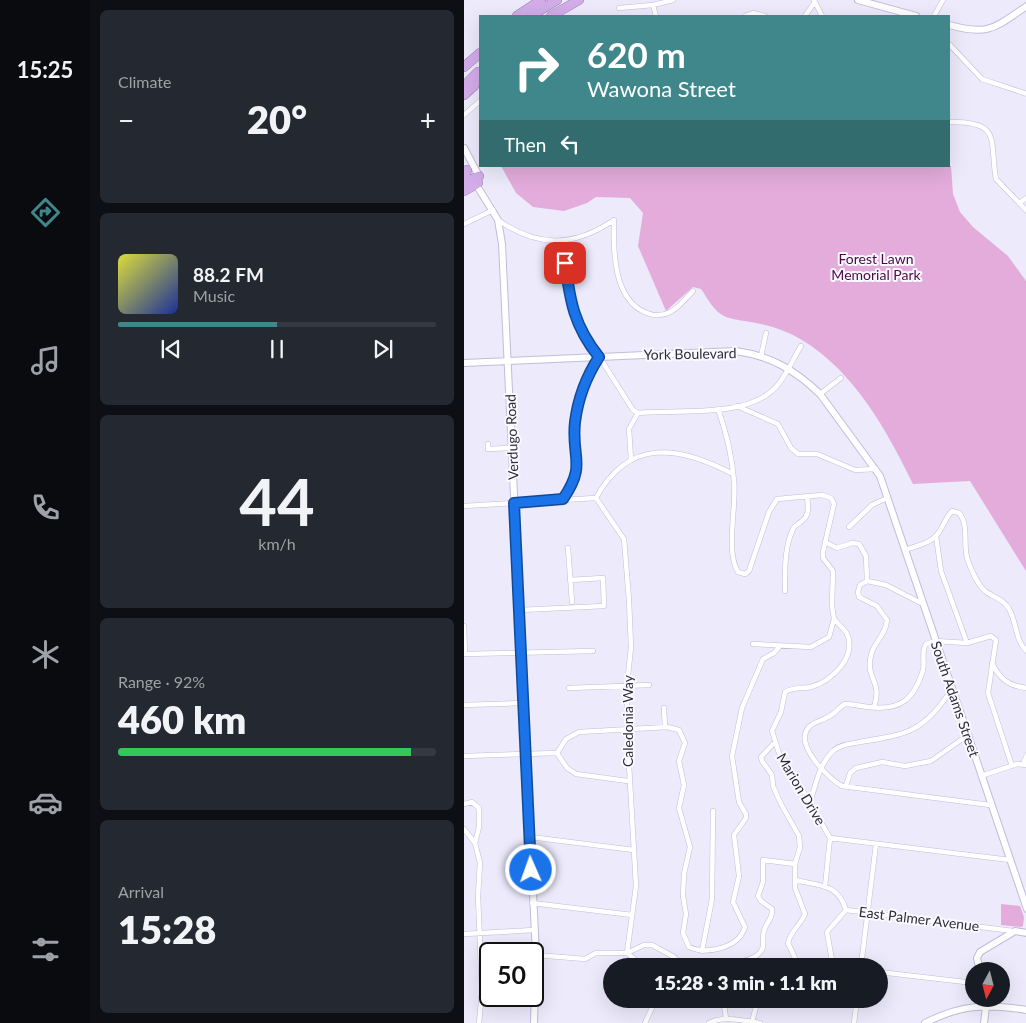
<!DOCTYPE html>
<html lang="en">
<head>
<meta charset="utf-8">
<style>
  body { margin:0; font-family:Lato,sans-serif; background:#242831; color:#f1f3f6; height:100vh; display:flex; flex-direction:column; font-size:19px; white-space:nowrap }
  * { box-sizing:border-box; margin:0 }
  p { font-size:16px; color:#9ea1a6 }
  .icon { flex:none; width:28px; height:28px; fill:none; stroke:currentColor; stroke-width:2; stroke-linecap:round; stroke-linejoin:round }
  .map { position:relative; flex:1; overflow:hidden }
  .side { display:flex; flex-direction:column; gap:10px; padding:10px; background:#0d0f14; width:374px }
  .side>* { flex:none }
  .guide { position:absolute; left:15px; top:15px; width:471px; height:152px; border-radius:0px; box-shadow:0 5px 20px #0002; background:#3f878b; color:#fff; overflow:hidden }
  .needle { width:32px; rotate:187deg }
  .fabs { position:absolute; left:501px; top:962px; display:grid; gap:10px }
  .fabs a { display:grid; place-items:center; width:45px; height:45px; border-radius:50%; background:#171b24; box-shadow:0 5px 20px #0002; font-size:25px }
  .speed { position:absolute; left:15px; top:942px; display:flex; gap:10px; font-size:25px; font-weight:700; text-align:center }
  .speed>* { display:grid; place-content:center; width:65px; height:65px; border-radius:50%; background:#171b24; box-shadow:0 5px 20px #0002; line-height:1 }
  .speed .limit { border:2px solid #111; border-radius:8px; background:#fff; color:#111 }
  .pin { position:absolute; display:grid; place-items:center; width:42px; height:42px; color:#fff; margin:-21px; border-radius:10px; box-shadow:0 2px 8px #0006 }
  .me { position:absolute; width:55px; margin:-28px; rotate:358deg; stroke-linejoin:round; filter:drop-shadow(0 0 4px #0008) }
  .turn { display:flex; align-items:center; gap:18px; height:105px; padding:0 25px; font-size:22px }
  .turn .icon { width:65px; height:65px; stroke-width:2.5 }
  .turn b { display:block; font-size:35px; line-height:42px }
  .then { display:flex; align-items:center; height:48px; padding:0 25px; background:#0003; gap:10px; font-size:19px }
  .big { font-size:38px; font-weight:800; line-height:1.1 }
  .side .card { flex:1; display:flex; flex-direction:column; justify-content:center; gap:8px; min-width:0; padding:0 18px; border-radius:8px; background:#242831 }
  .side .dial { align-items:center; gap:0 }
  .dial b { font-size:65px; line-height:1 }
  .song { display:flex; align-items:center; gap:15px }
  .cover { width:60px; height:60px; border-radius:8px; background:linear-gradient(135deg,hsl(60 70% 55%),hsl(230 70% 35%)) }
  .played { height:5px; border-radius:2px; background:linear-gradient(90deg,#3f878b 50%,#363941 50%) }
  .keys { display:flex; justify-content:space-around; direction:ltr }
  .heat { display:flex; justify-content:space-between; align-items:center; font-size:28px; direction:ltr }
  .charge { height:8px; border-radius:4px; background:linear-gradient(90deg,#34c759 92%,#363941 0) }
  .trip { position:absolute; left:139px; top:958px; width:285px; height:50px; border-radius:25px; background:#171b24; box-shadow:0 5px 20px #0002; font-weight:800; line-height:50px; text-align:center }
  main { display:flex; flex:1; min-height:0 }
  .tabs { display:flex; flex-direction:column; width:90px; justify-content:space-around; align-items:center; background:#090b0e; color:#9ea1a6 }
  .tabs .icon { width:35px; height:35px }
  .tabs .selected { color:#3f878b }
  .tabs b { font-size:22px; color:#f1f3f6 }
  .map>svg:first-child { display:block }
  .green { fill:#e3acdb }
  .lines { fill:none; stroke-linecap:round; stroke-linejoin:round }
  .street-casing { stroke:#c2bcda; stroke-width:5.5 }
  .secondary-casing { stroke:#c2bcda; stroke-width:8 }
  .highway-casing { stroke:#9a7fac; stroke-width:10 }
  .street { stroke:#fff; stroke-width:4.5 }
  .secondary { stroke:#fff; stroke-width:6 }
  .highway { stroke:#d3acea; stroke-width:9 }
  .route-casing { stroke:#114b97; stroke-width:12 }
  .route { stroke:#1a73e8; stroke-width:9 }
  .labels { text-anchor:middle; stroke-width:4; stroke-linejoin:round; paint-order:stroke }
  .park-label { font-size:14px; fill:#4c0847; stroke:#faf9ff }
  .street-label { font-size:14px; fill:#2f2c38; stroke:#faf9ff }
</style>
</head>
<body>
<main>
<nav class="tabs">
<b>15:25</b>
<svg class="icon selected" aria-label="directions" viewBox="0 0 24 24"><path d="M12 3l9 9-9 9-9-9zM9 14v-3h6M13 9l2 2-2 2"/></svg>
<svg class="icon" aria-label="music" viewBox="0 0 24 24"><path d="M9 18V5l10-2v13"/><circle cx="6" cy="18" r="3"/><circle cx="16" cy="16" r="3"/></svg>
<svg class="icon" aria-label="phone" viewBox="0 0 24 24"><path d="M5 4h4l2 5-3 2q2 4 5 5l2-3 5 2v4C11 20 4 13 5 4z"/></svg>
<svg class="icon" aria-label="climate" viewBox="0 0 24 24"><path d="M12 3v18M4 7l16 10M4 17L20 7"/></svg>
<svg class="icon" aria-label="car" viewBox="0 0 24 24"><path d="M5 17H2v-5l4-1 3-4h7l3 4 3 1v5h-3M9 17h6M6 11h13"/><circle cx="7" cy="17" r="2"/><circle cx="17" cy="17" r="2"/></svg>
<svg class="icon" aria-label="filters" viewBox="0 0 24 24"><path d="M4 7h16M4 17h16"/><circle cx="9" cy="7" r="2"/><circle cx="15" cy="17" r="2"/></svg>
</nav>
<section class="side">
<div class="card"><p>Climate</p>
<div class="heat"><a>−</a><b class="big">20°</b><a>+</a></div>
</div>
<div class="card">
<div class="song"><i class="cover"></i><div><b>88.2 FM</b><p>Music</p></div></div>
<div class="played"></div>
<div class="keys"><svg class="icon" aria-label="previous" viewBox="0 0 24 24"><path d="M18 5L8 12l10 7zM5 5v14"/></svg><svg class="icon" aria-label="pause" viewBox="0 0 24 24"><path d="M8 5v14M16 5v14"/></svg><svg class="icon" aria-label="next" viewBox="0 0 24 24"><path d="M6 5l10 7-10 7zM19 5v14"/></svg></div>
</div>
<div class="card dial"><b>44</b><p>km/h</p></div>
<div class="card"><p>Range · 92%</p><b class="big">460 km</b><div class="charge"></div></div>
<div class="card"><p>Arrival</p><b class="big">15:28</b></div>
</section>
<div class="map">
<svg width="563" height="1023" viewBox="0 0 563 1023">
  <rect width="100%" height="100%" fill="#edeafc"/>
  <!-- green -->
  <path class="green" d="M37 166H487L489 194 496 212 509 227 544 256 562 281V571L506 481 449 484C423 431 391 372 338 340 325 332 308 326 292 323 283 321 271 320 262 317 250 312 244 299 237 289L229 287 202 311 174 246 179 213 166 198 132 197 123 203 100 211 69 207 52 193Z
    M537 904 556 906 560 917 559 926 557 927 537 925Z"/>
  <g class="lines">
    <!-- street casing -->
    <g class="street-casing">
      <path id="street" d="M350 0 358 16
        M189 5 192 16
        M155 8 189 5 209 0
        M281 16 289 13 301 16
        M341 16 350 3
        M470 16 479 0
        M485 44 518 79 563 94
        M0 115 16 101
        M485 122C539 121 525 141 532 179L563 211
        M555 203 563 198
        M34 220C74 248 110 247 150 220 149 249 149 301 183 313 190 316 199 316 206 312 215 308 222 298 229 291
        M0 224 29 210
        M89 242 101 263 105 300 110 317 169 410 174 413
        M297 356 302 333
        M356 394 377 378
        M273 406 314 424 327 448 334 454H353L391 470 412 469
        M254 409C262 431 268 457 270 481 273 505 261 551 274 572L281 574 285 571 305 512 313 499 358 495 367 498 370 504 359 552V558L369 571 368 606 370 619 365 637 347 647 289 644
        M24 444V449L48 448
        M167 460 165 429 174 413C214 409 284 419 313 386 323 374 329 359 337 346
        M132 498 160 539 165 600 167 647 163 685V730L172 886 163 953 179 966
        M99 499C123 463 107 458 111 422 114 398 122 377 135 357
        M0 506 132 498C165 437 216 446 269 474
        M385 527 408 505 423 498
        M472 536 477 571 503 643
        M361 542 373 548 388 543 395 544 402 556 403 581 422 585 459 604
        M104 548 108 602
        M441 550C453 546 468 543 475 532 480 525 482 517 488 511L495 513C506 526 498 546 504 561 508 571 513 584 521 591 530 598 540 599 545 609 553 622 551 641 563 651
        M403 581 396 585 394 592 395 597 413 606 423 620C422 635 410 642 407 655 401 680 419 680 410 707
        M321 591C321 571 320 548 329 529 331 525 334 524 338 521 346 515 344 505 343 496
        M56 610 140 606 139 578 106 580
        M0 626 1 654
        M0 654 129 651
        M528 663C536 679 544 686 563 688
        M105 688 185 685
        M0 705 59 703
        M200 708 201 727
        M311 742 297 757 298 761 308 775 309 786 317 804 335 836 336 847 331 864V888L341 914C336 926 327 930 324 943L331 958 329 966
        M93 753 102 739 115 732 203 727 215 730 221 743 215 761 220 785 215 808 226 847 220 874 219 896 222 914 219 933 225 947C243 955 275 948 281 927L269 902 275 876 270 835 282 818V814L275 802 268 756 278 708 299 659 310 653 316 646
        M93 753 103 768 112 774 164 781
        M0 756 93 753
        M559 764 563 755
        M517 776 553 764 563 765
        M382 786 386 773 392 768 418 762 441 766 467 761 504 735
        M346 802C352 785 355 763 370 750 378 744 386 744 396 742 445 734 459 732 488 689
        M0 804 8 802 15 808V827L11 843
        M526 805 378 786C364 778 329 744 345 727 349 722 357 721 362 718 370 715 374 708 381 704 389 704 396 706 404 707 436 711 450 700 459 670 461 662 457 651 462 644L471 641 503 643 527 636 532 640 524 693 548 766
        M0 829 11 843 16 863 14 896 18 991 15 1023
        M66 837 170 850
        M366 838 546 860
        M331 880C355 886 374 883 382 910
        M361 887 366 838 326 768 315 753 308 731 317 712 321 692C329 687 338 689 347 687 368 681 393 657 383 634 380 628 374 624 370 619
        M68 903 168 915
        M382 910 549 931
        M0 934 70 930
        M238 951 248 899 249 811
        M72 955 121 959 132 953H163L180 945H188L210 957 219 966
        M270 966C279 959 295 960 299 947 300 942 298 936 300 931 302 922 309 919 308 909L297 901 294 896 299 882V860L331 864
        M369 966 363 932 382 910
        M397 966 412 844
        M415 972 510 983
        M314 999C325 1003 338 1005 348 999
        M262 1018 260 1005 263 999
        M288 1022 294 999
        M181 1023 192 999
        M245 1023C260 1015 279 1021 296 1023
        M390 1023 393 999"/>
    </g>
    <!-- secondary casing -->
    <g class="secondary-casing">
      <path id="secondary" d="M394 0 452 16
        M485 25C525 36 530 28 563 6
        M0 148 15 176 14 180
        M10 181 34 220 38 244 72 955 70 1023
        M0 363 272 351C307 356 331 370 356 394L416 476 563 909
        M516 971 513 958 516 952 551 931 563 933
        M461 1023C498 1004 522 1004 563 1010
        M520 1023 523 999"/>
    </g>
    <!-- highway casing -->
    <g class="highway-casing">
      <path id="highway" d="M53 16 77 0
        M67 16 93 0
        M87 16 115 0
        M0 67 16 53
        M0 86 14 72
        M0 95 10 86 15 72
        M0 180 3 170
        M0 183 15 176
        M0 191 14 183"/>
    </g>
    <!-- street -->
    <use href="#street" class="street"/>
    <!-- secondary -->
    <use href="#secondary" class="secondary"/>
    <!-- highway -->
    <use href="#highway" class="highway"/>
  </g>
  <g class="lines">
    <!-- route casing -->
    <g class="route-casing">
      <path id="route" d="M67 870 50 503 99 499C123 464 107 458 111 422 114 398 122 377 135 357 110 326 106 301 101 263"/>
    </g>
    <!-- route -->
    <use href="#route" class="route"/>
  </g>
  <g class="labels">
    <!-- park labels -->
    <g class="park-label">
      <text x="412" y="264">Forest Lawn<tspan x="412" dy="16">Memorial Park</tspan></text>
    </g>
    <!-- street labels -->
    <g class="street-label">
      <text transform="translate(226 354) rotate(-1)" y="5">York Boulevard</text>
      <text transform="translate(48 437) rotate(-92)" y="5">Verdugo Road</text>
      <text transform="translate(491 699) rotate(71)" y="5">South Adams Street</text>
      <text transform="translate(164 721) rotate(-90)" y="5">Caledonia Way</text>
      <text transform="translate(337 789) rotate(59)" y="5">Marion Drive</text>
      <text transform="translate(455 919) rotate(7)" y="5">East Palmer Avenue</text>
    </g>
  </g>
</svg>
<div class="fabs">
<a><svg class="needle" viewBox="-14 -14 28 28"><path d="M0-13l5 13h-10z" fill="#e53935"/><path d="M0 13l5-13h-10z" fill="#9ea1a6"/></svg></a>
</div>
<div class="speed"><div class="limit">50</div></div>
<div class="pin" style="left:101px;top:263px;background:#d93025"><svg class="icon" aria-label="arrive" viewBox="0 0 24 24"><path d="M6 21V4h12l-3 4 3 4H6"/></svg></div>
<svg class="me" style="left:67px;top:870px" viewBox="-20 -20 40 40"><circle r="17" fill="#1a73e8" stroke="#fff" stroke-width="3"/><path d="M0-11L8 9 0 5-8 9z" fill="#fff"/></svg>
<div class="trip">15:28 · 3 min · 1.1 km</div>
<div class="guide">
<div class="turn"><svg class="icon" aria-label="right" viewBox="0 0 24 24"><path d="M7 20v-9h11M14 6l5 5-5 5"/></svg><div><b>620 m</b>Wawona Street</div></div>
<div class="then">Then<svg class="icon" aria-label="left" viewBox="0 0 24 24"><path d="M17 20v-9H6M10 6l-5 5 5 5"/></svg></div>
</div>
</div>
</main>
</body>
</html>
